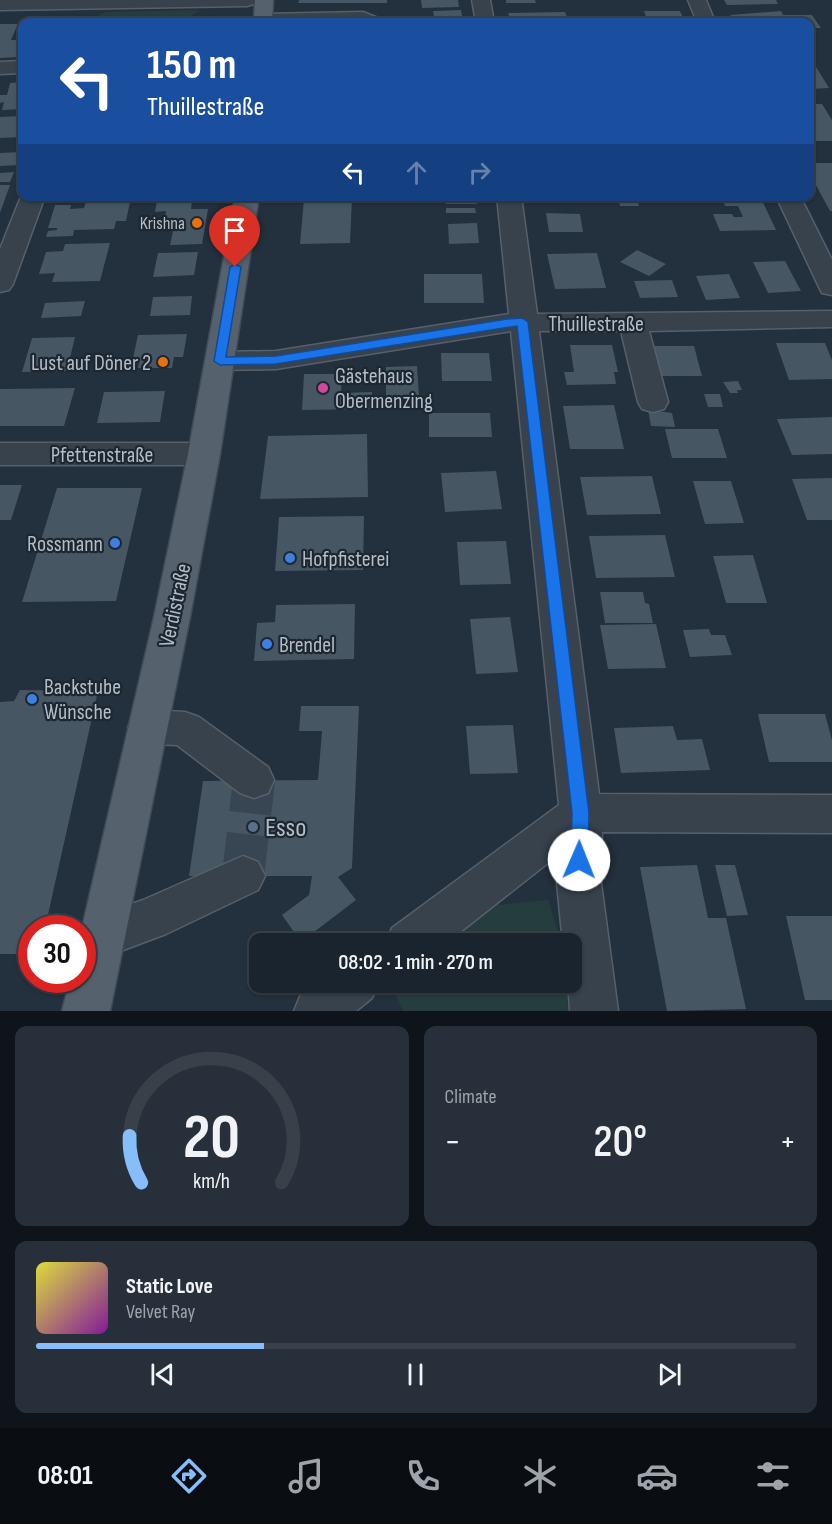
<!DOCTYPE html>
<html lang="en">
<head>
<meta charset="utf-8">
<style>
  body { margin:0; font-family:"Sofia Sans Condensed",sans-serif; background:#27303a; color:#f1f3f6; height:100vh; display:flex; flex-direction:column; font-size:22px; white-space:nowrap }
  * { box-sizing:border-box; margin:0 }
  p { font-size:20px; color:#9fa4aa }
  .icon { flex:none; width:33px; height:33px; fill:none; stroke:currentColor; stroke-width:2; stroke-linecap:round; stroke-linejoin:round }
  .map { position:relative; height:1011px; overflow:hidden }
  .details { display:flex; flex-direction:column; gap:15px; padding:15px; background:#0e1419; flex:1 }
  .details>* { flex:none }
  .guide { position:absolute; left:18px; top:18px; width:796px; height:183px; border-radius:12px; box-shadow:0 2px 4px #0004,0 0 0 2px #38414a; background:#1a4fa0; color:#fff; overflow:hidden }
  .speed { position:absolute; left:18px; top:915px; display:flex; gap:12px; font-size:30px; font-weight:700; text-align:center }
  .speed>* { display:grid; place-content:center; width:78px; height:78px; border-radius:50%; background:#1a242e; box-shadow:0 2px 4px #0004,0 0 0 2px #38414a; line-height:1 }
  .speed .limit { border:9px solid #d22; background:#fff; color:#111 }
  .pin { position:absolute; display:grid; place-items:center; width:51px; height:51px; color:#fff; margin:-62px -26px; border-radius:50% 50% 50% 0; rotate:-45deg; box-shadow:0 0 6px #0007 }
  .pin .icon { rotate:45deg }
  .me { position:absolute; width:66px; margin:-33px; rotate:1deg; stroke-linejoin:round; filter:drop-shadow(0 0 4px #0008) }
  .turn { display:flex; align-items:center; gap:21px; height:126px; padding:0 30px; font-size:27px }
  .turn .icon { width:78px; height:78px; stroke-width:2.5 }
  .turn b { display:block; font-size:42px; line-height:51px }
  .lanes { display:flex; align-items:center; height:57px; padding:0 30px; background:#0003; justify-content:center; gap:30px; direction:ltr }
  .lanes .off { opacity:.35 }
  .big { font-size:45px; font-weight:600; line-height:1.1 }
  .details .tile { flex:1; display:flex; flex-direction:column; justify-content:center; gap:9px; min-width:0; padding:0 21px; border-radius:12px; background:#27303a }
  .details .dial { align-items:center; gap:0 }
  .dial svg { height:156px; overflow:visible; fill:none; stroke:#38414a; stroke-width:7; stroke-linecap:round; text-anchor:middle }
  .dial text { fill:#f1f3f6; stroke:none }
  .song { display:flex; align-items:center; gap:18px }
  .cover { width:72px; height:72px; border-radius:9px; background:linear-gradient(135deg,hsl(60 70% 55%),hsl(290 70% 35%)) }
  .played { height:6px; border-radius:3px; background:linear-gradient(90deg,#87bdf9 30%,#38414a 30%) }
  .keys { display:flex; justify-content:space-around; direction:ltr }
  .heat { display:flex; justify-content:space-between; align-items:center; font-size:33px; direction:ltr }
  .details .tiles { flex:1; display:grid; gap:15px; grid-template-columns:1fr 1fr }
  .tile:last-child { grid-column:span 2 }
  .trip { position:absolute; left:249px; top:933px; width:333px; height:60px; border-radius:12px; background:#1a242e; box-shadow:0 2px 4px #0004,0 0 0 2px #38414a; font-weight:600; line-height:60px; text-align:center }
  .menu { display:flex; height:96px; justify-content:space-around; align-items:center; background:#0a0e12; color:#9fa4aa }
  .menu .icon { width:42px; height:42px }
  .menu .active { color:#87bdf9 }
  .menu b { font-size:27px; color:#f1f3f6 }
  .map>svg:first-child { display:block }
  .green { fill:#253d3e }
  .building { fill:#465663 }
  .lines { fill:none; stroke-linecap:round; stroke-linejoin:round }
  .minor-tunnel { stroke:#384552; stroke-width:42; stroke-dasharray:42 21; stroke-linecap:butt }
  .minor-casing { stroke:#55606b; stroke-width:3 }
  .major-casing { stroke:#404b56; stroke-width:3 }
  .minor { fill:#37424d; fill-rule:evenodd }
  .major { fill:#55616d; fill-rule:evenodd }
  .route { fill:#1a73e8; stroke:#114b97; stroke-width:1.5 }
  .food-dot { fill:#e8710a; stroke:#1c2732; stroke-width:2 }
  .hotel-dot { fill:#d1479c; stroke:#1c2732; stroke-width:2 }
  .shop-dot { fill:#3f7fe0; stroke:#1c2732; stroke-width:2 }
  .service-dot { fill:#5c6f8a; stroke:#1c2732; stroke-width:2 }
  .labels { text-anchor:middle; stroke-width:4.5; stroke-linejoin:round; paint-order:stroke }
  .far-poi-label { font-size:18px; fill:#b2bdc8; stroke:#1c2732; text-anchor:end }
  .street-label { font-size:22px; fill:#b2bdc8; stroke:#1c2732 }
  .poi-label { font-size:22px; fill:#b2bdc8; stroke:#1c2732; text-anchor:start }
  .near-poi-label { font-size:27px; fill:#b2bdc8; stroke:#1c2732; text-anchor:start }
</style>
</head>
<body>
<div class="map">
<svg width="832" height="1011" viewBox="0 0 832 1011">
  <rect width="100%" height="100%" fill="#23303d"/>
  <!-- green -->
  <path class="green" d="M195 10 199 11 182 22H91L93 18 106 12Z
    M548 900 562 943 441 944 486 906Z
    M395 982 566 983 568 1011H403L391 986Z"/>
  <!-- building -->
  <path class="building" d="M299 0H387V3H298Z
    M421 0H458L459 7 422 8Z
    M506 0H535L536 3H506Z
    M724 0H776L778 4 727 5Z
    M461 10 462 16H455L456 22H421L420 18 434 17 433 11Z
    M644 11H680L685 22H648Z
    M781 11 783 15H812L821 28H810V22H787L785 18 761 19 763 22H734L730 15Z
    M565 12 569 22H511L508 13Z
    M121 18 120 22H98L99 19Z
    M0 24H18L11 40H22L18 57 0 58Z
    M810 57 829 88 810 89Z
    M22 82V109L2 110 4 102 0 103V95H7L10 83Z
    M810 104H822L832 120V141H810Z
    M22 116V137L0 138V117Z
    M22 152 21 165 0 166V153Z
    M810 163H832V211H830L810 174Z
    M14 172 10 182H0V173Z
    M0 185H10L0 213Z
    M158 196H208L207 201H192L191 209H208L202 244 170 245 173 231H162L166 211 155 212Z
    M446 196H477V204H446Z
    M570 196H608L609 199 571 201Z
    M617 196H669V198L637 200 639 206H620Z
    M721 196H760L776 230 720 231 713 214H732L734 217H743L738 206H725Z
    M131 197 126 221H116L114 229 74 230 73 236 46 237 48 231 57 230V228H48L55 205H71L70 209 84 208 87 198Z
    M352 198 350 243 300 244 304 199Z
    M446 208H475L476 213H446Z
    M546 213 580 214 583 232H549Z
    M477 223 479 243 449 244 448 224Z
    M110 243 100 281 52 282 55 273 39 274 46 252 63 251 65 244Z
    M637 250 666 264 649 276 620 262Z
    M198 252 194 275 153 277 158 253Z
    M597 253 606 288 555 289 547 254Z
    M785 261 801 291 768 293 753 262Z
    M424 274H482L484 303H424Z
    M729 274 740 298 706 300 696 276Z
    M672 280 678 297 640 298 634 281Z
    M192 296 190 315 150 316 153 297Z
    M85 301 81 316 41 318 45 303Z
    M187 334 183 357H174L172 368H138L140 358H133L138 335Z
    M75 337 67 371 22 372 32 338Z
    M776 343H825L832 360V379L789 380Z
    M570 345H612L618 372H614L616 384 567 385 564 372H574Z
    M648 346H694L702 376H655Z
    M441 353H489L492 381H442Z
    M417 366 419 396 386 397V367Z
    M304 374H342L341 393 372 392V409L302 410Z
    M738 381 742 390H737L738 393H730L723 382Z
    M75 388 64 426H0V389Z
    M165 391 160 422 97 423 104 392Z
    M704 394H720L723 407H708Z
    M614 405 624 449H570L563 406Z
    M648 410 672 413 675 427 651 426Z
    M429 413H490L492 437H429Z
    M832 417V454L792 455 777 419Z
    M665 429H718L727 458H672Z
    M367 434 368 497 260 499 268 436Z
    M496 471 502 509 445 512 441 473Z
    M652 476 661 514 587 515 580 477Z
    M832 478V520H807L792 479Z
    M693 481H731L744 523 705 524Z
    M0 485H22L11 520H0Z
    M57 488H142L116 601 22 602Z
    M364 516 363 570 275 571 279 517Z
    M665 535 675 577 596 578 589 536Z
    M506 541 511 584 460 585 457 542Z
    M753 555 767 603H726L713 556Z
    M600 592H643L645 603 649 604 653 623H605Z
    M355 604 354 659 254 661 257 623 275 622 276 605Z
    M510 617 518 672 476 674 470 619Z
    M656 624 666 668 608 669 600 625Z
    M709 629 711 635H725L732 655 690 657 683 630Z
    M20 690 98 691 45 928H32V954H0V702L14 701Z
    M301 706H359L352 868 338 877 356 900 301 942 282 915 309 895 312 876H189L203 781 318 780 322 731H299Z
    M758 714H825L832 740V762H769Z
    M513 725 518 773 470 774 466 726Z
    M673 726 677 740 702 739 710 770 621 773 614 728Z
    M697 865 708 918H726L746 1009 667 1011 640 867Z
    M715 865H735L748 915 727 916Z
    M786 916H832V1000H805Z"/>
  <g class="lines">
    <!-- minor-tunnel -->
    <path class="minor-tunnel" d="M243 876 254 780"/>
    <!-- minor casing -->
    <g class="minor-casing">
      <path id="minor" d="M0 0H256L254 4 247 6 0 10Z
        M472 0H490L494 22H476Z
        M688 0H706L715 22H697Z
        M363 12 378 18 381 22H255L253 20 256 16 263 14Z
        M22 61V73L0 74V62Z
        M22 194V196H45L13 284 9 290 0 292V249Z
        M497 196H521L537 314 832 311V327L649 331 668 402 664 409 653 412 642 409 638 402 621 331H539L599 794 832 795V833L602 832 601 883 618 1011H570L568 982H572V944H563L557 883 558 855 445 944H386L392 928 559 805 511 331 276 369 220 370 210 367 206 361 210 355 220 352 276 351 509 314Z
        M776 196H800L832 260V295L822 293 819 287Z
        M0 443H204L215 446 220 454 215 462 204 465H0Z
        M148 710 185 712 199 717 268 767 274 780 268 793 254 798 240 793 177 745 148 744 134 739 128 727 134 715Z
        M243 856 258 862 265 876 258 890 166 934 102 958 86 952C81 940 81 932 86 920L143 900Z
        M317 982H379L372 998 356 1011H294L301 994Z"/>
    </g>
    <!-- major casing -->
    <g class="major-casing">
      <path id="major" d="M255 0H273L272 22H254Z
        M235 196H259L220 454 190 617 110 1011H62L70 980H82V928L154 617 188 454Z"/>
    </g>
    <!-- minor -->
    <use href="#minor" class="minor"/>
    <!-- major -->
    <use href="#major" class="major"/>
  </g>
  <!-- route -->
  <path class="route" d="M235 264 241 267 226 357 276 356 507 319 522 318 528 322 589 813 588 860 586 866 579 868 573 866 571 860 572 813 517 326 276 364 220 365 214 361 230 267Z"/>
  <!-- markers -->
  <g class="food-dot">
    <circle cx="197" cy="223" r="6"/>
    <circle cx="163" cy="362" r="6"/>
  </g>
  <circle class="hotel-dot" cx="323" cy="388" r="6"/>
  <g class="shop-dot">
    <circle cx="115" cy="543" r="6"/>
    <circle cx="290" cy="558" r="6"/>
    <circle cx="267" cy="644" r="6"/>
    <circle cx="32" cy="699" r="6"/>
  </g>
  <circle class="service-dot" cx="253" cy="827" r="6"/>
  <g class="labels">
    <!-- far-poi labels -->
    <g class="far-poi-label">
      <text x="185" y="229">Krishna</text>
    </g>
    <!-- street labels -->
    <g class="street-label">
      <text x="596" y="331">Thuillestraße</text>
      <text x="102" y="462">Pfettenstraße</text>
      <text transform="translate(174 605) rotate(-78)" y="8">Verdistraße</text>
    </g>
    <!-- poi labels -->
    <g class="poi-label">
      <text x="151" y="370" text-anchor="end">Lust auf Döner 2</text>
      <text x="335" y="383">Gästehaus<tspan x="335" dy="25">Obermenzing</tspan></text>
      <text x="103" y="551" text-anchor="end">Rossmann</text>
      <text x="302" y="566">Hofpfisterei</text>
      <text x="279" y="652">Brendel</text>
      <text x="44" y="694">Backstube<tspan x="44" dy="25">Wünsche</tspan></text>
    </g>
    <!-- near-poi labels -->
    <g class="near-poi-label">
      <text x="265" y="836">Esso</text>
    </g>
  </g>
</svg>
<div class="speed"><div class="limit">30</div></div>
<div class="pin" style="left:235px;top:267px;background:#d93025"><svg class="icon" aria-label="arrive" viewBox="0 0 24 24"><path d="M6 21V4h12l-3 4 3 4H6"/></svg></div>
<svg class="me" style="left:579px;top:860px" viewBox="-20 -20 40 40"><circle r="19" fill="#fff"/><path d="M0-13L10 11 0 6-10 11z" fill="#1a73e8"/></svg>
<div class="trip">08:02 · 1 min · 270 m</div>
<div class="guide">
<div class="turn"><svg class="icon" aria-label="left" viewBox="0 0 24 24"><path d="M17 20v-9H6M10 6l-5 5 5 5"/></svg><div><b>150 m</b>Thuillestraße</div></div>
<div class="lanes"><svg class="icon" aria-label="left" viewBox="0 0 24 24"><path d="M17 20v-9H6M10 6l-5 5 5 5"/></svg><svg class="icon off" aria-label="ahead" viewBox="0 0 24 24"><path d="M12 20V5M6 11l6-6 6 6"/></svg><svg class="icon off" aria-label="right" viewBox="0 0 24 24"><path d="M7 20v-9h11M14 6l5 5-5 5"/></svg></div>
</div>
</div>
<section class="details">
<div class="tiles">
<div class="tile dial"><svg viewBox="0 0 100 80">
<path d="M14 69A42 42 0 1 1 86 69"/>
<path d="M14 69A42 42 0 0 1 8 45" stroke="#87bdf9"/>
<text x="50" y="56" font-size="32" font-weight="700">20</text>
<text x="50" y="72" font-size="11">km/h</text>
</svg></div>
<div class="tile"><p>Climate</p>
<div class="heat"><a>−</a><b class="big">20°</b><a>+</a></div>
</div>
<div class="tile">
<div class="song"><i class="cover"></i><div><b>Static Love</b><p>Velvet Ray</p></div></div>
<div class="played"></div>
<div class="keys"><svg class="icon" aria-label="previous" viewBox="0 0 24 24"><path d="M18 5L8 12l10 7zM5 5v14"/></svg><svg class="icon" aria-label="pause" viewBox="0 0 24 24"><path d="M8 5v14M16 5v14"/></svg><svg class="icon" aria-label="next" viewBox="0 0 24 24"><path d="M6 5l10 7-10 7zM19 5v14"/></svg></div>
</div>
</div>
</section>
<nav class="menu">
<b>08:01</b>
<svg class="icon active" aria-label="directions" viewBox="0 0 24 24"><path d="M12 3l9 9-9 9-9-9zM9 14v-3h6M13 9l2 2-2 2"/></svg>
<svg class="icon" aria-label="music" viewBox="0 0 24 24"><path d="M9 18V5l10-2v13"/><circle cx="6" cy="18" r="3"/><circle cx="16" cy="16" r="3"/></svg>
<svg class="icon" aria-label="phone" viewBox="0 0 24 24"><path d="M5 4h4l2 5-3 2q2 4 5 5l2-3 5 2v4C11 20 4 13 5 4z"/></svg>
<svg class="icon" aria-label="climate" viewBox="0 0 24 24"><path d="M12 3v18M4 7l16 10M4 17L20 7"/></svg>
<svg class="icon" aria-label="car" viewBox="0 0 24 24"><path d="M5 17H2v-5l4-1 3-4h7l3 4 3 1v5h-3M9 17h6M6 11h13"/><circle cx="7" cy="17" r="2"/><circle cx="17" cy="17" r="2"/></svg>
<svg class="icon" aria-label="filters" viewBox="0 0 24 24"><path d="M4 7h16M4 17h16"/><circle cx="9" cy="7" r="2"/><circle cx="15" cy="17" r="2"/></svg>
</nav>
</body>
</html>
